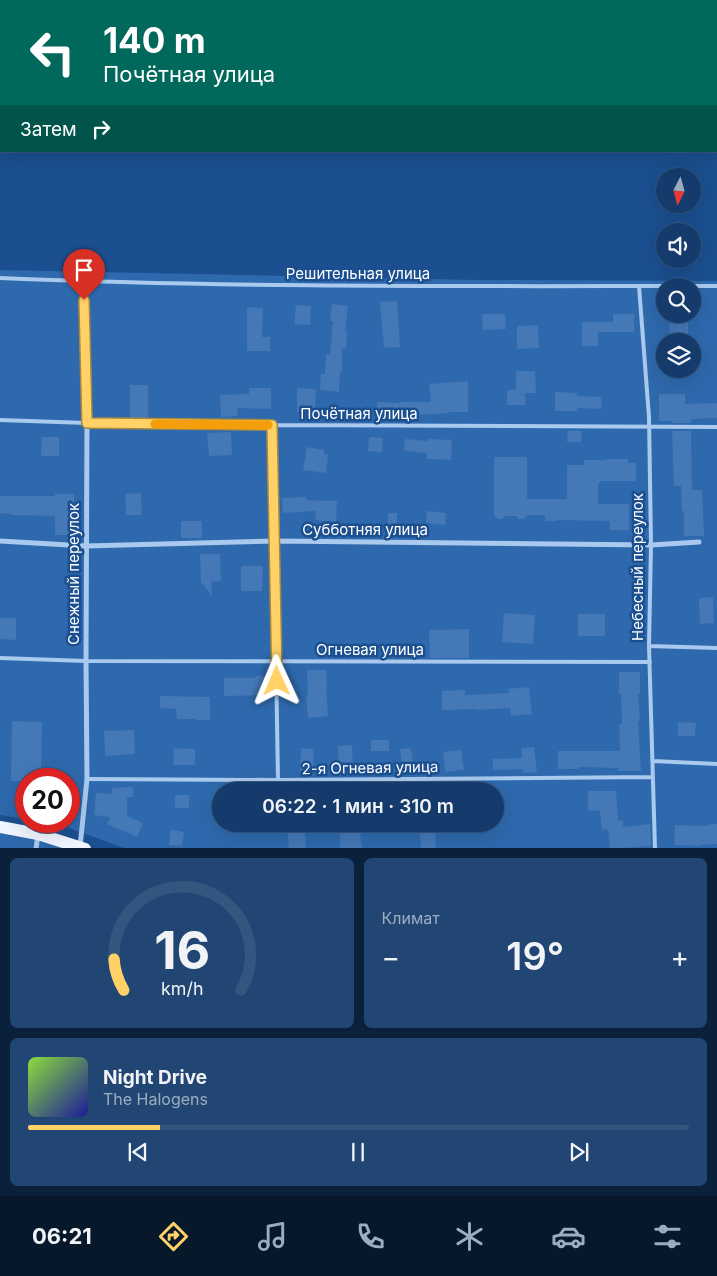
<!DOCTYPE html>
<html lang="ru">
<head>
<meta charset="utf-8">
<style>
  body { margin:0; font-family:Inter,sans-serif; background:#214673; color:#f1f3f6; height:100vh; display:flex; flex-direction:column; font-size:19px; white-space:nowrap }
  * { box-sizing:border-box; margin:0 }
  p { font-size:16px; color:#9dadc1 }
  .icon { flex:none; width:28px; height:28px; fill:none; stroke:currentColor; stroke-width:2; stroke-linecap:round; stroke-linejoin:round }
  .map { position:relative; height:848px; overflow:hidden }
  .sheet { display:flex; flex-direction:column; gap:10px; padding:10px; background:#0b203b; flex:1 }
  .sheet>* { flex:none }
  .top-card { position:absolute; left:0px; top:0px; width:718px; height:152px; box-shadow:0 5px 20px #0002,0 0 0 1px #33557e; background:#00695c; color:#fff; overflow:hidden }
  .needle { width:32px; rotate:186deg }
  .buttons { position:absolute; left:656px; top:168px; display:grid; gap:10px }
  .buttons a { display:grid; place-items:center; width:45px; height:45px; border-radius:50%; background:#143b6b; box-shadow:0 5px 20px #0002,0 0 0 1px #33557e; font-size:25px }
  .speed { position:absolute; left:15px; top:768px; display:flex; gap:10px; font-size:25px; font-weight:700; text-align:center }
  .speed>* { display:grid; place-content:center; width:65px; height:65px; border-radius:50%; background:#143b6b; box-shadow:0 5px 20px #0002,0 0 0 1px #33557e; line-height:1 }
  .speed .limit { border:8px solid #d22; background:#fff; color:#111 }
  .pin { position:absolute; display:grid; place-items:center; width:42px; height:42px; color:#fff; margin:-51px -21px; border-radius:50% 50% 50% 0; rotate:-45deg; box-shadow:0 0 5px #0007 }
  .pin .icon { rotate:45deg }
  .me { position:absolute; width:55px; margin:-28px; rotate:359deg; stroke-linejoin:round; filter:drop-shadow(0 0 4px #0008) }
  .turn { display:flex; align-items:center; gap:18px; height:105px; padding:0 20px; font-size:22px }
  .turn .icon { width:65px; height:65px; stroke-width:2.5 }
  .turn b { display:block; font-size:35px; line-height:42px }
  .then { display:flex; align-items:center; height:48px; padding:0 20px; background:#0003; gap:10px; font-size:19px }
  .big { font-size:38px; font-weight:600; line-height:1.1 }
  .sheet .tile { flex:1; display:flex; flex-direction:column; justify-content:center; gap:8px; min-width:0; padding:0 18px; border-radius:8px; background:#214673 }
  .sheet .dial { align-items:center; gap:0 }
  .dial svg { height:130px; overflow:visible; fill:none; stroke:#33557e; stroke-width:7; stroke-linecap:round; text-anchor:middle }
  .dial text { fill:#f1f3f6; stroke:none }
  .song { display:flex; align-items:center; gap:15px }
  .cover { width:60px; height:60px; border-radius:8px; background:linear-gradient(135deg,hsl(90 70% 55%),hsl(240 70% 35%)) }
  .played { height:5px; border-radius:2px; background:linear-gradient(90deg,#ffd166 20%,#33557e 20%) }
  .keys { display:flex; justify-content:space-around; direction:ltr }
  .heat { display:flex; justify-content:space-between; align-items:center; font-size:28px; direction:ltr }
  .sheet .tiles { flex:1; display:grid; gap:10px; grid-template-columns:1fr 1fr }
  .tile:last-child { grid-column:span 2 }
  .trip { position:absolute; left:212px; top:782px; width:292px; height:50px; border-radius:25px; background:#143b6b; box-shadow:0 5px 20px #0002,0 0 0 1px #33557e; font-weight:600; line-height:50px; text-align:center }
  .tabs { display:flex; height:80px; justify-content:space-around; align-items:center; background:#08182b; color:#9dadc1 }
  .tabs .icon { width:35px; height:35px }
  .tabs .current { color:#ffd166 }
  .tabs b { font-size:22px; color:#f1f3f6 }
  .map>svg:first-child { display:block }
  .green { fill:#2e69ad; fill-rule:evenodd }
  .building { fill:#4478b7 }
  .lines { fill:none; stroke-linecap:round; stroke-linejoin:round }
  .lane { stroke:#a9c9ee; stroke-width:4 }
  .street { stroke:#a9c9ee; stroke-width:5 }
  .primary { stroke:#f0f6ff; stroke-width:12 }
  .route-casing { stroke:#a68842; stroke-width:12 }
  .route { stroke:#ffd166; stroke-width:9 }
  .slow { stroke:#f59e0b; stroke-width:9 }
  .labels { text-anchor:middle; stroke-width:5; stroke-linejoin:round; paint-order:stroke }
  .street-label { font-size:15px; fill:#fff; stroke:#1b4f8f }
</style>
</head>
<body>
<div class="map">
<svg width="717" height="849" viewBox="0 0 717 849">
  <rect width="100%" height="100%" fill="#1b4f8f"/>
  <!-- green -->
  <path class="green" d="M0 270 479 280 717 281V848H124L69 828 68 821 69 779H26V819L0 815ZM665 286H692V314H665ZM665 341H692V369H665ZM221 791H496V824H221Z
    M0 827 78 848H0Z"/>
  <!-- building -->
  <path class="building" d="M397 301 400 347 384 348 380 302Z
    M332 304 348 306 345 331H347L346 349 342 348V372H340L339 392 320 390 321 374H325L326 354 330 355 333 321H330Z
    M296 305 311 306 310 325 294 324Z
    M247 307 263 308 262 337H270V351H247Z
    M482 314H505L506 329 483 330Z
    M613 314H634V332H598V346H582V322H613Z
    M670 314H688V341H669Z
    M538 325 539 348 517 349V326Z
    M516 371H535L536 393H525L526 405H507V390L516 389Z
    M468 381V412H449V413L417 415V419H395V421L376 420 377 402 400 403V402H431L429 384Z
    M130 385H148V418L130 419Z
    M249 388H271V409L237 408 238 416 221 417 220 395 249 394Z
    M297 388 316 389 315 412H297Z
    M555 392 577 393V396L602 397 601 409 577 408V411H555Z
    M659 394H685V404L717 403V418L691 419V423H672V421H659Z
    M568 431H582L581 442H567Z
    M672 431H691L692 490H702L704 536H684V511H682L681 486H674Z
    M231 432 232 455 209 456 207 433Z
    M42 437H59V456H41Z
    M369 437 383 438 382 452 368 451Z
    M405 439 428 441V439L452 440 451 460 427 459V453L404 451Z
    M307 447 324 450V454L328 455 326 473 303 470Z
    M494 457H527V499H567V465H584V460H606V459H628V463H636V481H600V483H598V504H629V530H610V521L557 520V521H545V515H528L524 519H518L517 516H505L502 519H497L494 515Z
    M141 493 142 515H126L125 494Z
    M55 494H74L73 535H55V516L11 515V514L0 513V496H55Z
    M306 497V500L337 501 336 522 315 520 316 511 283 513 282 498Z
    M427 511 446 513 445 525 426 523Z
    M388 513H397V530H388Z
    M181 521H202V538H181Z
    M200 554H220L221 581 211 582 212 596 201 582Z
    M241 566H263L262 591H241Z
    M713 597 714 623 700 624 699 598Z
    M504 613 535 615 533 644 502 642Z
    M578 614H605V636H578Z
    M0 618H16V640L0 639Z
    M469 629V658H430L429 630Z
    M307 670H326L327 689H326L328 716 308 718 306 695H308Z
    M619 672H640V694H638L640 721H638L641 771H618V768L579 767V769H558V751H620L619 724H622L621 694H619Z
    M271 675 272 695 224 696V678H255V676Z
    M529 687 532 714 511 716 510 708 477 710V709L442 710V691L465 690V695L509 693 508 689Z
    M160 696 210 697V720H196V719H177L176 709 160 708Z
    M12 721 42 722 41 779H26V781H11Z
    M678 722 696 723 695 736H678Z
    M134 730 135 754 105 756 104 731Z
    M371 740H389V751H371Z
    M352 745 353 771 339 772 338 746Z
    M534 747 537 772 523 773V769L493 770V759L522 758 521 748Z
    M174 748 195 749V765H173Z
    M301 748 314 749 313 772 300 771Z
    M411 748 413 767H402L400 749Z
    M461 750 464 770 445 772 443 752Z
    M133 787V797H127V816L143 823 137 837 107 824 110 817 94 815 96 793 112 794V788Z
    M588 791H616L618 821 623 820V827L650 824 651 846 610 849 608 829 602 830 600 811 588 810Z
    M175 795H189V808H175Z
    M287 824H304L306 849H289Z
    M340 824H359L362 849H340Z
    M717 824V844L700 845V846L674 845 675 825 707 826V825Z
    M171 830 184 832 182 846 169 845Z
    M435 831 436 849H421L420 833Z"/>
  <g class="lines">
    <!-- lane -->
    <path class="lane" d="M583 0V1
      M0 278C239 288 478 286 717 286
      M639 286 649 417 651 545 649 646 655 849
      M0 420 87 423 272 425 717 427
      M272 425 278 780
      M649 646 717 648
      M0 658 86 661 650 662
      M653 761 717 764
      M87 779 278 780 653 777"/>
    <!-- street -->
    <path class="street" d="M0 541 86 546 275 541 651 545 699 542
      M80 847 87 779 86 661 87 423 84 300
      M36 849 38 834"/>
    <!-- primary -->
    <path class="primary" d="M0 827 38 834 85 849"/>
  </g>
  <g class="lines">
    <!-- route casing -->
    <g class="route-casing">
      <path id="route" d="M84 300 87 423 272 425 277 681"/>
    </g>
    <!-- route -->
    <use href="#route" class="route"/>
    <!-- slow -->
    <path class="slow" d="M155 424 268 425"/>
  </g>
  <g class="labels">
    <!-- street labels -->
    <g class="street-label">
      <text x="358" y="279">Решительная улица</text>
      <text x="359" y="419">Почётная улица</text>
      <text x="365" y="535">Субботняя улица</text>
      <text transform="translate(638 567) rotate(-90)" y="5">Небесный переулок</text>
      <text transform="translate(74 574) rotate(-90)" y="5">Снежный переулок</text>
      <text x="370" y="655">Огневая улица</text>
      <text transform="translate(370 768) rotate(-1)" y="5">2-я Огневая улица</text>
    </g>
  </g>
</svg>
<div class="buttons">
<a><svg class="needle" viewBox="-14 -14 28 28"><path d="M0-13l5 13h-10z" fill="#e53935"/><path d="M0 13l5-13h-10z" fill="#9dadc1"/></svg></a>
<a><svg class="icon" aria-label="sound" viewBox="0 0 24 24"><path d="M4 9h4l5-4v14l-5-4H4zM17 9q2 3 0 6"/></svg></a>
<a><svg class="icon" aria-label="search" viewBox="0 0 24 24"><circle cx="10" cy="10" r="6"/><path d="M15 15l6 6"/></svg></a>
<a><svg class="icon" aria-label="layers" viewBox="0 0 24 24"><path d="M12 4l9 5-9 5-9-5zM3 14l9 5 9-5"/></svg></a>
</div>
<div class="speed"><div class="limit">20</div></div>
<div class="pin" style="left:84px;top:300px;background:#d93025"><svg class="icon" aria-label="arrive" viewBox="0 0 24 24"><path d="M6 21V4h12l-3 4 3 4H6"/></svg></div>
<svg class="me" style="left:277px;top:681px" viewBox="-20 -20 40 40"><path d="M0-17L14 15 0 8-14 15z" fill="#ffd166" stroke="#fff" stroke-width="4"/></svg>
<div class="trip">06:22 · 1 мин · 310 m</div>
<div class="top-card">
<div class="turn"><svg class="icon" aria-label="left" viewBox="0 0 24 24"><path d="M17 20v-9H6M10 6l-5 5 5 5"/></svg><div><b>140 m</b>Почётная улица</div></div>
<div class="then">Затем<svg class="icon" aria-label="right" viewBox="0 0 24 24"><path d="M7 20v-9h11M14 6l5 5-5 5"/></svg></div>
</div>
</div>
<section class="sheet">
<div class="tiles">
<div class="tile dial"><svg viewBox="0 0 100 80">
<path d="M14 69A42 42 0 1 1 86 69"/>
<path d="M14 69A42 42 0 0 1 8 50" stroke="#ffd166"/>
<text x="50" y="56" font-size="32" font-weight="700">16</text>
<text x="50" y="72" font-size="11">km/h</text>
</svg></div>
<div class="tile"><p>Климат</p>
<div class="heat"><a>−</a><b class="big">19°</b><a>+</a></div>
</div>
<div class="tile">
<div class="song"><i class="cover"></i><div><b>Night Drive</b><p>The Halogens</p></div></div>
<div class="played"></div>
<div class="keys"><svg class="icon" aria-label="previous" viewBox="0 0 24 24"><path d="M18 5L8 12l10 7zM5 5v14"/></svg><svg class="icon" aria-label="pause" viewBox="0 0 24 24"><path d="M8 5v14M16 5v14"/></svg><svg class="icon" aria-label="next" viewBox="0 0 24 24"><path d="M6 5l10 7-10 7zM19 5v14"/></svg></div>
</div>
</div>
</section>
<nav class="tabs">
<b>06:21</b>
<svg class="icon current" aria-label="directions" viewBox="0 0 24 24"><path d="M12 3l9 9-9 9-9-9zM9 14v-3h6M13 9l2 2-2 2"/></svg>
<svg class="icon" aria-label="music" viewBox="0 0 24 24"><path d="M9 18V5l10-2v13"/><circle cx="6" cy="18" r="3"/><circle cx="16" cy="16" r="3"/></svg>
<svg class="icon" aria-label="phone" viewBox="0 0 24 24"><path d="M5 4h4l2 5-3 2q2 4 5 5l2-3 5 2v4C11 20 4 13 5 4z"/></svg>
<svg class="icon" aria-label="climate" viewBox="0 0 24 24"><path d="M12 3v18M4 7l16 10M4 17L20 7"/></svg>
<svg class="icon" aria-label="car" viewBox="0 0 24 24"><path d="M5 17H2v-5l4-1 3-4h7l3 4 3 1v5h-3M9 17h6M6 11h13"/><circle cx="7" cy="17" r="2"/><circle cx="17" cy="17" r="2"/></svg>
<svg class="icon" aria-label="filters" viewBox="0 0 24 24"><path d="M4 7h16M4 17h16"/><circle cx="9" cy="7" r="2"/><circle cx="15" cy="17" r="2"/></svg>
</nav>
</body>
</html>
